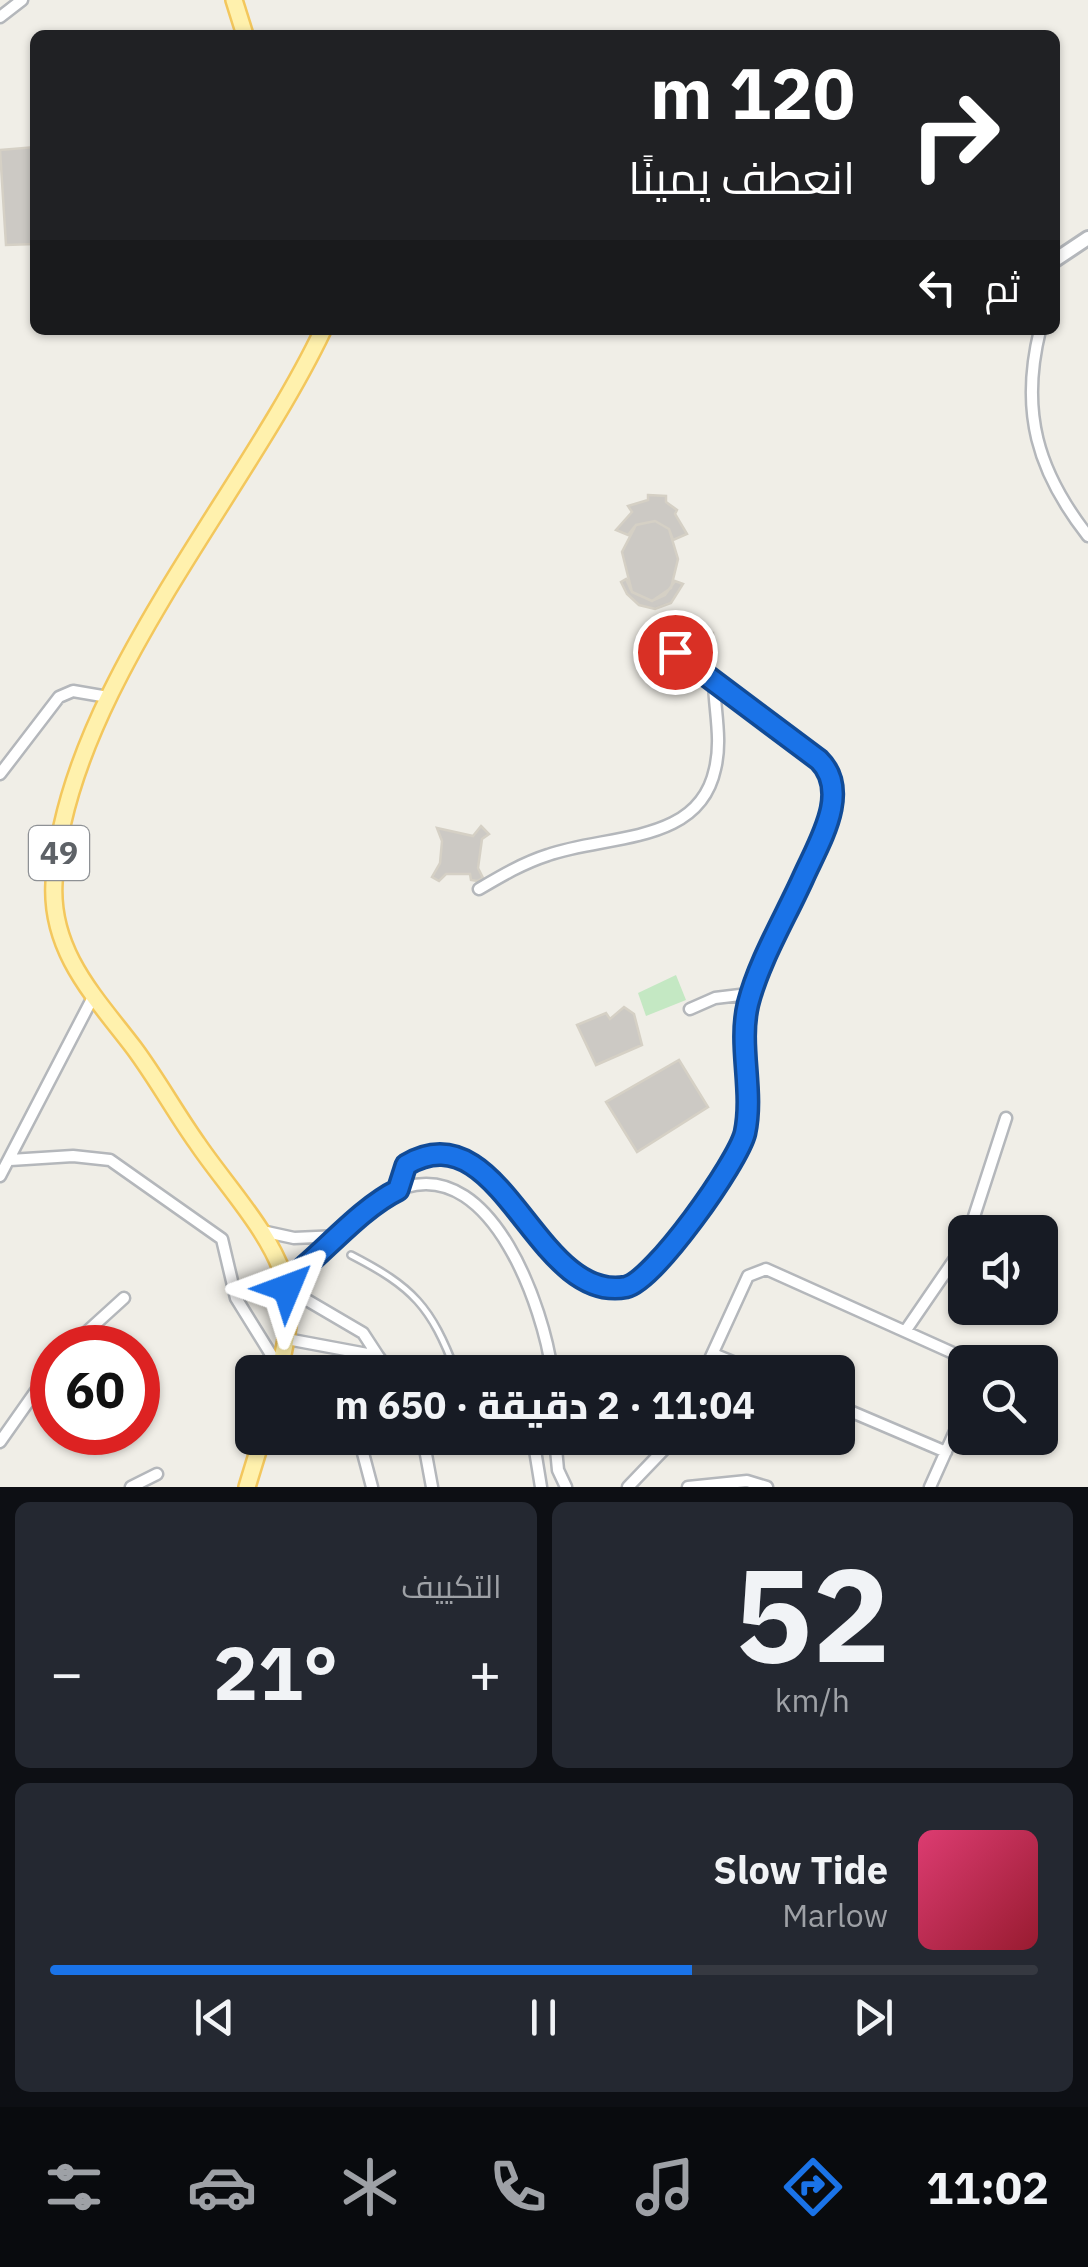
<!DOCTYPE html>
<html lang="ar">
<head>
<meta charset="utf-8">
<style>
  body { margin:0; font-family:"IBM Plex Sans",Cairo,sans-serif; background:#242831; color:#f1f3f6; direction:rtl; height:100vh; display:flex; flex-direction:column; font-size:38px; white-space:nowrap }
  * { box-sizing:border-box; margin:0 }
  p { font-size:32px; color:#9ea1a6 }
  .icon { flex:none; width:55px; height:55px; fill:none; stroke:currentColor; stroke-width:2; stroke-linecap:round; stroke-linejoin:round }
  .map { position:relative; height:1487px; overflow:hidden; direction:ltr }
  .drawer { display:flex; flex-direction:column; gap:15px; padding:15px; background:#0d0f14; flex:1 }
  .drawer>* { flex:none }
  .guide { position:absolute; left:30px; top:30px; width:1030px; height:305px; border-radius:15px; box-shadow:0 2px 8px #0004; direction:rtl; background:#202124; color:#fff; overflow:hidden }
  .buttons { position:absolute; left:948px; top:1215px; display:grid; gap:20px }
  .buttons a { display:grid; place-items:center; width:110px; height:110px; border-radius:15px; background:#171b24; box-shadow:0 2px 8px #0004; font-size:50px }
  .speed { position:absolute; left:30px; top:1325px; display:flex; gap:20px; font-size:50px; font-weight:700; text-align:center }
  .speed>* { display:grid; place-content:center; width:130px; height:130px; border-radius:50%; background:#171b24; box-shadow:0 2px 8px #0004; line-height:1 }
  .speed .limit { border:15px solid #d22; background:#fff; color:#111 }
  .pin { position:absolute; display:grid; place-items:center; width:85px; height:85px; color:#fff; margin:-42px; border:5px solid #fff; border-radius:50%; box-shadow:0 2px 10px #0007 }
  .me { position:absolute; width:110px; margin:-55px; rotate:46deg; stroke-linejoin:round; filter:drop-shadow(0 0 8px #0008) }
  .turn { display:flex; align-items:center; gap:35px; height:210px; padding:0 40px; font-size:45px }
  .turn .icon { width:130px; height:130px; stroke-width:2.5 }
  .turn b { display:block; font-size:70px; line-height:85px }
  .then { display:flex; align-items:center; height:95px; padding:0 40px; background:#0003; gap:20px; font-size:38px }
  .big { font-size:75px; font-weight:800; line-height:1.1 }
  .drawer .widget { flex:1; display:flex; flex-direction:column; justify-content:center; gap:15px; min-width:0; padding:0 35px; border-radius:15px; background:#242831 }
  .drawer .dial { align-items:center; gap:0 }
  .dial b { font-size:130px; line-height:1 }
  .song { display:flex; align-items:center; gap:30px }
  .cover { width:120px; height:120px; border-radius:15px; background:linear-gradient(135deg,hsl(340 70% 55%),hsl(350 70% 35%)) }
  .played { height:10px; border-radius:5px; background:linear-gradient(90deg,#1a73e8 65%,#363941 65%) }
  .keys { display:flex; justify-content:space-around; direction:ltr }
  .heat { display:flex; justify-content:space-between; align-items:center; font-size:55px; direction:ltr }
  .drawer .tiles { flex:1; display:grid; gap:15px; grid-template-columns:1fr 1fr }
  .widget:last-child { grid-column:span 2 }
  .trip { position:absolute; left:235px; top:1355px; width:620px; height:100px; border-radius:15px; background:#171b24; box-shadow:0 2px 8px #0004; font-weight:800; line-height:100px; text-align:center; direction:rtl }
  .dock { display:flex; height:160px; justify-content:space-around; align-items:center; background:#090b0e; color:#9ea1a6 }
  .dock .icon { width:70px; height:70px }
  .dock .selected { color:#1a73e8 }
  .dock b { font-size:45px; color:#f1f3f6 }
  .map>svg:first-child { display:block }
  .green { fill:#c4e8c3 }
  .building { fill:#ccc9c4; stroke:#d5d0c5; stroke-width:2.5 }
  .lines { fill:none; stroke-linecap:round; stroke-linejoin:round }
  .service-casing { stroke:#b4b7bb; stroke-width:10 }
  .minor-casing { stroke:#b4b7bb; stroke-width:15 }
  .tertiary-casing { stroke:#b4b7bb; stroke-width:18 }
  .primary-casing { stroke:#f3c75d; stroke-width:20 }
  .service { stroke:#fff; stroke-width:5 }
  .minor { stroke:#fff; stroke-width:10 }
  .tertiary { stroke:#fff; stroke-width:12 }
  .primary { stroke:#fff1ad; stroke-width:15 }
  .route-casing { stroke:#114b97; stroke-width:25 }
  .route { stroke:#1a73e8; stroke-width:18 }
  .labels { text-anchor:middle; stroke-width:8; stroke-linejoin:round; paint-order:stroke }
  .shield { fill:#fff; stroke:#8e9195; stroke-width:2.5 }
  .shield-label { font-size:32px; font-weight:bold; fill:#5e6267 }
</style>
</head>
<body>
<div class="map">
<svg width="1088" height="1487" viewBox="0 0 1088 1487">
  <rect width="100%" height="100%" fill="#f0eee7"/>
  <!-- green -->
  <path class="green" d="M676 975 686 1000 646 1016 638 993Z"/>
  <!-- building -->
  <path class="building" d="M35 147V244L6 245 0 150Z
    M648 495 666 496V502L677 510 675 514 687 534 673 540 669 529 655 521 636 525 628 535 616 530 632 512 628 506 648 500Z
    M655 521 669 529 678 559 671 588 652 601 632 592 622 552 636 525Z
    M626 579 632 592 652 601 665 595 675 581 683 584 671 603 655 609 639 605 627 594 621 582Z
    M713 633 714 648 693 649 692 637Z
    M481 826 489 834 482 839 478 868 483 878 477 881 471 880 470 874H446L439 881 432 877 440 863 442 841 437 828 473 836Z
    M624 1007 634 1014 642 1045 596 1065 577 1025 606 1013 610 1019Z
    M679 1060 708 1107 637 1152 606 1102Z"/>
  <g class="lines">
    <!-- service casing -->
    <g class="service-casing">
      <path id="service" d="M351 1255C413 1287 431 1306 456 1372"/>
    </g>
    <!-- minor casing -->
    <g class="minor-casing">
      <path id="minor" d="M0 17 22 0
        M1040 330C1020 411 1037 471 1088 536
        M0 774 59 697 73 691 108 697
        M479 889C501 876 523 863 548 855 607 834 699 845 715 769 722 741 715 712 714 684
        M690 1009 715 998 740 995 747 1006
        M10 1160 73 1156 110 1160 222 1239 236 1298 280 1369
        M0 1176 92 999
        M397 1191 406 1165 421 1156 465 1158C505 1189 570 1299 626 1287 654 1281 738 1162 745 1132 754 1088 734 1039 751 996 768 951 837 825 835 785 834 774 826 767 819 760L726 694 675 652
        M262 1231 294 1238 339 1236
        M969 1232 1006 1118
        M286 1282C298 1273 312 1264 323 1254 349 1231 370 1197 406 1187 493 1161 544 1309 552 1372
        M288 1289 363 1333 378 1356
        M906 1330 965 1244
        M287 1339 378 1356 390 1372
        M69 1348 124 1298
        M713 1354 757 1372
        M704 1372 748 1276 766 1269 973 1362
        M838 1406 946 1452
        M359 1438 372 1487
        M423 1438 432 1487
        M533 1438 541 1487
        M555 1438 558 1470 566 1487
        M0 1442 52 1368
        M131 1487 157 1474
        M628 1487 675 1438
        M688 1487 747 1481 767 1487
        M930 1487 965 1409"/>
    </g>
    <!-- tertiary casing -->
    <g class="tertiary-casing">
      <path id="tertiary" d="M1055 260 1088 238"/>
    </g>
    <!-- primary casing -->
    <g class="primary-casing">
      <path id="primary" d="M234 0 245 35
        M279 1372C285 1346 294 1310 286 1283 271 1232 226 1186 197 1143 175 1112 157 1079 134 1048 96 998 50 952 54 883 64 695 243 498 323 330
        M247 1487 262 1438"/>
    </g>
    <!-- service -->
    <use href="#service" class="service"/>
    <!-- minor -->
    <use href="#minor" class="minor"/>
    <!-- tertiary -->
    <use href="#tertiary" class="tertiary"/>
    <!-- primary -->
    <use href="#primary" class="primary"/>
  </g>
  <g class="lines">
    <!-- route casing -->
    <g class="route-casing">
      <path id="route" d="M287 1288 286 1282C322 1255 359 1209 398 1190L406 1165C502 1108 535 1304 626 1287 654 1281 738 1162 745 1133 754 1090 738 1046 748 1004 759 961 785 918 803 878 819 842 851 792 819 760L675 652"/>
    </g>
    <!-- route -->
    <use href="#route" class="route"/>
  </g>
  <g class="labels">
    <!-- shield labels -->
    <rect class="shield" x="29" y="826" width="60" height="54" rx="8"/>
    <g class="shield-label">
      <text x="59" y="864">49</text>
    </g>
  </g>
</svg>
<div class="buttons">
<a><svg class="icon" aria-label="sound" viewBox="0 0 24 24"><path d="M4 9h4l5-4v14l-5-4H4zM17 9q2 3 0 6"/></svg></a>
<a><svg class="icon" aria-label="search" viewBox="0 0 24 24"><circle cx="10" cy="10" r="6"/><path d="M15 15l6 6"/></svg></a>
</div>
<div class="speed"><div class="limit">60</div></div>
<div class="pin" style="left:675px;top:652px;background:#d93025"><svg class="icon" aria-label="arrive" viewBox="0 0 24 24"><path d="M6 21V4h12l-3 4 3 4H6"/></svg></div>
<svg class="me" style="left:287px;top:1288px" viewBox="-20 -20 40 40"><path d="M0-17L14 15 0 8-14 15z" fill="#1a73e8" stroke="#fff" stroke-width="4"/></svg>
<div class="trip">11:04 · 2 دقيقة · 650 m</div>
<div class="guide">
<div class="turn"><svg class="icon" aria-label="right" viewBox="0 0 24 24"><path d="M7 20v-9h11M14 6l5 5-5 5"/></svg><div><b>120 m</b>انعطف يمينًا</div></div>
<div class="then">ثم<svg class="icon" aria-label="left" viewBox="0 0 24 24"><path d="M17 20v-9H6M10 6l-5 5 5 5"/></svg></div>
</div>
</div>
<section class="drawer">
<div class="tiles">
<div class="widget dial"><b>52</b><p>km/h</p></div>
<div class="widget"><p>التكييف</p>
<div class="heat"><a>−</a><b class="big">21°</b><a>+</a></div>
</div>
<div class="widget">
<div class="song"><i class="cover"></i><div><b>Slow Tide</b><p>Marlow</p></div></div>
<div class="played"></div>
<div class="keys"><svg class="icon" aria-label="previous" viewBox="0 0 24 24"><path d="M18 5L8 12l10 7zM5 5v14"/></svg><svg class="icon" aria-label="pause" viewBox="0 0 24 24"><path d="M8 5v14M16 5v14"/></svg><svg class="icon" aria-label="next" viewBox="0 0 24 24"><path d="M6 5l10 7-10 7zM19 5v14"/></svg></div>
</div>
</div>
</section>
<nav class="dock">
<b>11:02</b>
<svg class="icon selected" aria-label="directions" viewBox="0 0 24 24"><path d="M12 3l9 9-9 9-9-9zM9 14v-3h6M13 9l2 2-2 2"/></svg>
<svg class="icon" aria-label="music" viewBox="0 0 24 24"><path d="M9 18V5l10-2v13"/><circle cx="6" cy="18" r="3"/><circle cx="16" cy="16" r="3"/></svg>
<svg class="icon" aria-label="phone" viewBox="0 0 24 24"><path d="M5 4h4l2 5-3 2q2 4 5 5l2-3 5 2v4C11 20 4 13 5 4z"/></svg>
<svg class="icon" aria-label="climate" viewBox="0 0 24 24"><path d="M12 3v18M4 7l16 10M4 17L20 7"/></svg>
<svg class="icon" aria-label="car" viewBox="0 0 24 24"><path d="M5 17H2v-5l4-1 3-4h7l3 4 3 1v5h-3M9 17h6M6 11h13"/><circle cx="7" cy="17" r="2"/><circle cx="17" cy="17" r="2"/></svg>
<svg class="icon" aria-label="filters" viewBox="0 0 24 24"><path d="M4 7h16M4 17h16"/><circle cx="9" cy="7" r="2"/><circle cx="15" cy="17" r="2"/></svg>
</nav>
</body>
</html>
